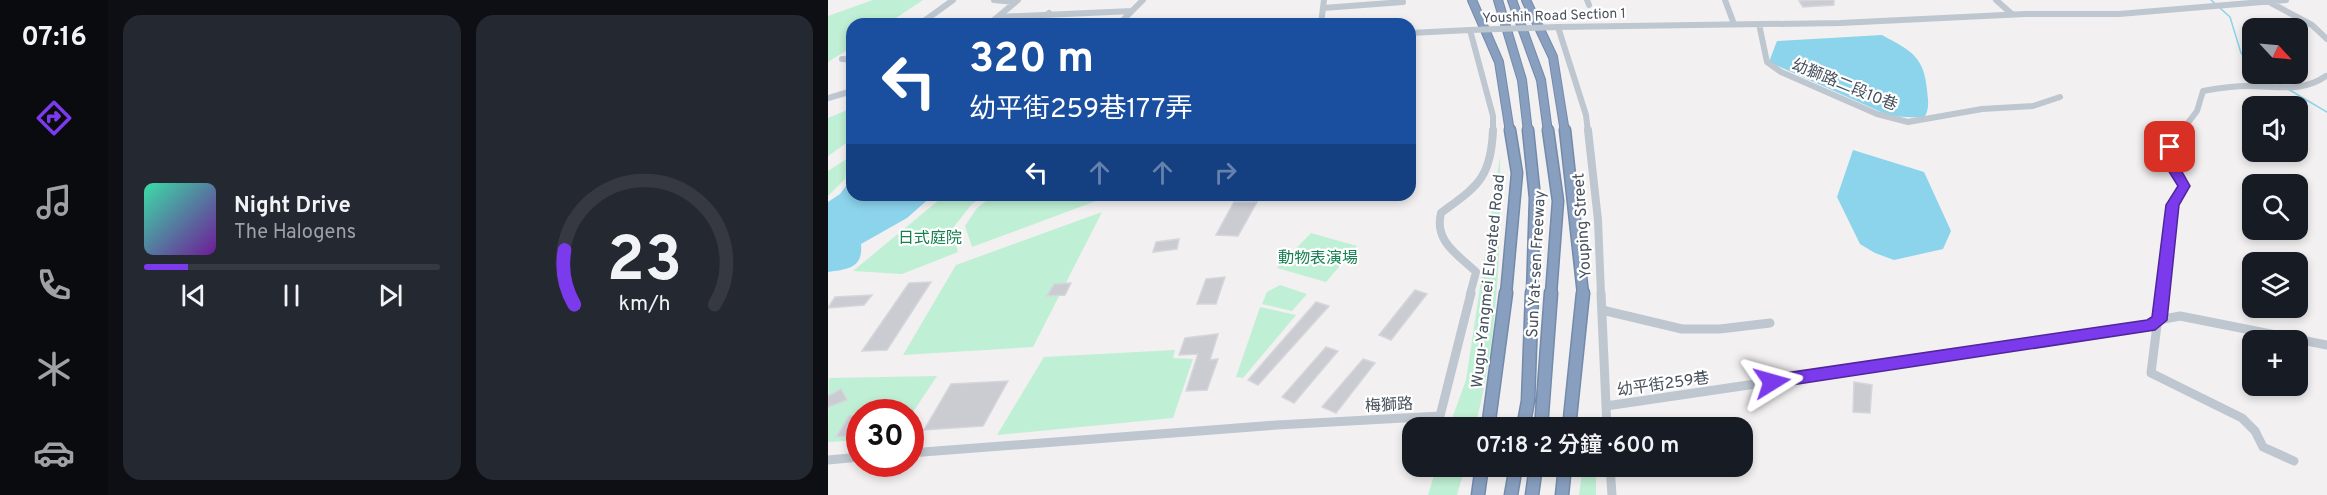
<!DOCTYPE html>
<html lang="zh-TW">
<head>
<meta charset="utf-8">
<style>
  body { margin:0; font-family:Overpass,"Noto Sans TC",sans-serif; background:#242831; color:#f1f3f6; height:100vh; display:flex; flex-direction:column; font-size:22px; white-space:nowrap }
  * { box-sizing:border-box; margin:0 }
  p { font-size:20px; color:#9ea1a6 }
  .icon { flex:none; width:33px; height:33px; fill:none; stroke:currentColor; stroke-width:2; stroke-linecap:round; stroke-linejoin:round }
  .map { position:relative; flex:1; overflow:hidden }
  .side { display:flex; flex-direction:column; gap:15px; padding:15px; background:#0d0f14; width:720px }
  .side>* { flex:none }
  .top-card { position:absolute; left:18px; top:18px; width:570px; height:183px; border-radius:18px; box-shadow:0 3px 9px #0003; background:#1a4fa0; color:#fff; overflow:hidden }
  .needle { width:39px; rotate:116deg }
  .fabs { position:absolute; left:1414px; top:18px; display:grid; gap:12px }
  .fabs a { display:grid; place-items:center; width:66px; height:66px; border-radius:12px; background:#171b24; box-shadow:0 3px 9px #0003; font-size:30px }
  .speed { position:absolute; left:18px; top:399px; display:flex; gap:12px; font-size:30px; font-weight:700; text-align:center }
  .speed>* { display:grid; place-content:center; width:78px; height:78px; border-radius:50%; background:#171b24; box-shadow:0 3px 9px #0003; line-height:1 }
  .speed .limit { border:9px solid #d22; background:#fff; color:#111 }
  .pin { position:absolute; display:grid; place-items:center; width:51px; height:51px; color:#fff; margin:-26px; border-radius:12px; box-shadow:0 3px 9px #0006 }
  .me { position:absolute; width:66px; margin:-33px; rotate:82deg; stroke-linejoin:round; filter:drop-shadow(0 0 4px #0008) }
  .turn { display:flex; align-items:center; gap:21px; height:126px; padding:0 24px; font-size:27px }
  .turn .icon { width:78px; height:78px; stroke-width:2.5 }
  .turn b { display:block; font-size:42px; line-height:51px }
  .lanes { display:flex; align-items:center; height:57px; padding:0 24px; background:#0003; justify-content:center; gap:30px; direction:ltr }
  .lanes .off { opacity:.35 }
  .side .widget { flex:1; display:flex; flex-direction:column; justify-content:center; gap:9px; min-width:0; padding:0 21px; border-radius:18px; background:#242831 }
  .side .dial { align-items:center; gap:0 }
  .dial svg { height:156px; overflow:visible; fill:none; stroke:#363941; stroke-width:7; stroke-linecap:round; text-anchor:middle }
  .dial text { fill:#f1f3f6; stroke:none }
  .song { display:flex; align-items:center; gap:18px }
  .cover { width:72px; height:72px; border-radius:9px; background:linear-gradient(135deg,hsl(160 70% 55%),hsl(280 70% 35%)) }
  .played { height:6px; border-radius:3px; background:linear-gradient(90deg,#7c3aed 15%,#363941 15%) }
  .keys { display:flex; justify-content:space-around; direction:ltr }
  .side .tiles { flex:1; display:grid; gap:15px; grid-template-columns:repeat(2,1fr) }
  .trip { position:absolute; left:574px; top:417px; width:351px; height:60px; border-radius:18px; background:#171b24; box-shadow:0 3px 9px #0003; font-weight:600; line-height:60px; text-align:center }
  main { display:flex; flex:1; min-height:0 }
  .dock { display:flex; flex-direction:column; width:108px; justify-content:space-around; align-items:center; background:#090b0e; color:#9ea1a6 }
  .dock .icon { width:42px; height:42px }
  .dock .current { color:#7c3aed }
  .dock b { font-size:27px; color:#f1f3f6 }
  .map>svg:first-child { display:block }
  .green { fill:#bfefd4 }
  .water { fill:#8cd3ec }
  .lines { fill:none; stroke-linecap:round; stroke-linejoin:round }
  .stream { stroke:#8cd3ec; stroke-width:1.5 }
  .building { fill:#caccd2; stroke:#d4d6db; stroke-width:1.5 }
  .highway-far2-casing { stroke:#738aaa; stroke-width:10 }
  .highway-far1-casing { stroke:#738aaa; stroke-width:13 }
  .highway-casing { stroke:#738aaa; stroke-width:15 }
  .minor-far2 { stroke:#bec6cf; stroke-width:6 }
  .minor-far1 { stroke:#bec6cf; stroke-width:8 }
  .minor { stroke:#bec6cf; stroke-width:9 }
  .highway-far2 { stroke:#889fbf; stroke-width:8 }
  .highway-far1 { stroke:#889fbf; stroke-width:10 }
  .highway { stroke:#889fbf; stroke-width:12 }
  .minor-bridge { stroke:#bec6cf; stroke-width:6 }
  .route { fill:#7c3aed; stroke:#51269a; stroke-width:1.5 }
  .labels { text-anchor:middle; stroke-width:4.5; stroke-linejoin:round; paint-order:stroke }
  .far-street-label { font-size:14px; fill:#48525e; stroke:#fff }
  .street-label { font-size:16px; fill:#48525e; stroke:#fff }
  .park-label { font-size:16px; fill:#178051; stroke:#fff }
</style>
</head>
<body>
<main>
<nav class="dock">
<b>07:16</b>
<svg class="icon current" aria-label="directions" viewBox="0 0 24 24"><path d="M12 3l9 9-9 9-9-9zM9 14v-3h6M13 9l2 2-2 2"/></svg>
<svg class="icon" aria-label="music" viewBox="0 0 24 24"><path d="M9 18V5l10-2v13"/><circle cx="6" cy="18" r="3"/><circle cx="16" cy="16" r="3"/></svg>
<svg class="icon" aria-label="phone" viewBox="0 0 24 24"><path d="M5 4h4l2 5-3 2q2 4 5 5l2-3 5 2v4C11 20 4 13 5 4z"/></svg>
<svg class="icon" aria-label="climate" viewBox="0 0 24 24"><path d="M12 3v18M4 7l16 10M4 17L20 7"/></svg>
<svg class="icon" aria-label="car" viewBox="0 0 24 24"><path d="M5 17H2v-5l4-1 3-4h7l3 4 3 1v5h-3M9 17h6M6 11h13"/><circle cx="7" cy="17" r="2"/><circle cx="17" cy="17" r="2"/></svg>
</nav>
<section class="side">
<div class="tiles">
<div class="widget">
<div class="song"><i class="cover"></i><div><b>Night Drive</b><p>The Halogens</p></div></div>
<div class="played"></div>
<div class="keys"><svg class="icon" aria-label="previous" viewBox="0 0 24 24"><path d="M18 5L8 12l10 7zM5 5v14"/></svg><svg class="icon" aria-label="pause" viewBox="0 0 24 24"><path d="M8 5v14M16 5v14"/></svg><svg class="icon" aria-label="next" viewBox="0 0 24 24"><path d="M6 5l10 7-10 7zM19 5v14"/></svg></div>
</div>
<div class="widget dial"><svg viewBox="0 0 100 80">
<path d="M14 69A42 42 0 1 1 86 69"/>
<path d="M14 69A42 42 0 0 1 9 41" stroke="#7c3aed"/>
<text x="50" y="56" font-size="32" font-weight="700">23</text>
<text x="50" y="72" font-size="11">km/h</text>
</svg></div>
</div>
</section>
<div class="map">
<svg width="1499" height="495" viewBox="0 0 1499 495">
  <rect width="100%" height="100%" fill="#f2f0f0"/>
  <!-- green -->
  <path class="green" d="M45 0H95L59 24H24V47L0 62V16Z
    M24 108V139L0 156V118Z
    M672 156C673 247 670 339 647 427H621L638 380Z
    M20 158 17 179 0 196V171Z
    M117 195H157L144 204 124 229 130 252 74 274 25 271Z
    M166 195H284L144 247 137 226 149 208Z
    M274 212 205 347 75 355 128 265Z
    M483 233 529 246 498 282 449 268Z
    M452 285 479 294 464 311 434 304 439 292Z
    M432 307 468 315 415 378 408 377Z
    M347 350 345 358 365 359 345 418 169 435 216 357Z
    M109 376 83 415 82 412H32L31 440 0 442 1 378Z
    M609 466 637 467 629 495H600Z
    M755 466 768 467V495H751Z"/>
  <!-- water -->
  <path class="water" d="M1054 35C1083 51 1096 56 1099 90 1100 101 1102 108 1096 118L1062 116 941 62 949 41Z
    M1025 150 1096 172 1123 231 1115 249 1066 260 1047 253 1032 244 1009 197Z
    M24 178V195H105L79 218 33 244C35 268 21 269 0 272V202L12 194Z"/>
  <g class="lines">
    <!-- stream -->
    <path class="stream" d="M1383 0 1402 17 1413 53 1425 67
      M1435 74 1455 86
      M1460 89 1499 112"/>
  </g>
  <!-- building -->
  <path class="building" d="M988 0H1006V5L975 7 971 1Z
    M406 202H429L410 236 388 235Z
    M351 239 349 249 325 252 328 242Z
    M397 277 388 304H369L378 279Z
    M103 282 59 350 34 351 81 283Z
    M243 283 237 295 219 296 226 284Z
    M587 290 599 294 563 340 551 335Z
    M44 295 36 305 0 308 7 297Z
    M488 302 501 306 430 385 420 380Z
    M390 334 382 360 390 359 379 390 358 391 370 354 351 355 357 338Z
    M498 347 510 351 466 403 454 397Z
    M535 359 547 363 508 413 494 407Z
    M180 381 155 426 96 430 123 384Z
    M1026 382 1044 385 1042 413 1025 412Z
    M13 389 19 400 0 407V396Z
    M32 415V435L8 437 21 416Z"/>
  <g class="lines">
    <!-- highway-far2 casing -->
    <g class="highway-far2-casing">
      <path id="highway-far2" d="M644 0 671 62 682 132
        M670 0 694 80 700 132
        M684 0 713 80 720 132
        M698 0 725 57 737 132"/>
    </g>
    <!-- highway-far1 casing -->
    <g class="highway-far1-casing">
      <path id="highway-far1" d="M700 130 707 198 704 294
        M720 130 730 201 723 294
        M737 130 755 294
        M678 294 689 173 682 130"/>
    </g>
    <!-- highway casing -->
    <g class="highway-casing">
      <path id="highway" d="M660 428 678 293
        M695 428 700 401 704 293
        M713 428 723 293
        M741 428 755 293
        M650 495 654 466
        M683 495 688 466
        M704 495 708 466
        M734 495 737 466"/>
    </g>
    <!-- minor-far2 -->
    <path class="minor-far2" d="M166 0 187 2
      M759 0 761 5
      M897 0 906 24
      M1168 0 1185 15
      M1443 3 1484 25 1499 39
      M495 8 575 2
      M170 17 304 11
      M92 24 125 0
      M161 24 190 0
      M207 24 221 13
      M291 24 315 0
      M493 24 496 0
      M931 24 939 62 953 72 1049 114 1080 122 1154 109 1205 106 1232 97
      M582 33 642 30 665 116V132
      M14 59 24 60
      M0 98 24 91
      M760 132 758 115 730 27 1012 23 1197 14H1291L1458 0
      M1353 132 1369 111 1375 91C1391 88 1406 86 1421 86 1449 86 1474 93 1498 76"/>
    <!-- minor-far1 -->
    <path class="minor-far1" d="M760 130 770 220 773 294
      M642 294 648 272C629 254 606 241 613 213 649 186 663 179 665 130
      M1333 294 1345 205 1356 186 1347 170 1342 147 1354 130"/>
    <!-- minor -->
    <path class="minor" d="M773 293 779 428
      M1333 293 1323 373 1414 418 1427 431 1435 447 1466 461
      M774 310 854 329H892L942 323
      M778 406 1322 326 1331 320 1352 316 1499 345
      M82 453 449 425 612 416 643 293
      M0 460 32 457
      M782 466 784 495"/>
    <!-- highway-far2 -->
    <use href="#highway-far2" class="highway-far2"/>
    <!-- highway-far1 -->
    <use href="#highway-far1" class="highway-far1"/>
    <!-- highway -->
    <use href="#highway" class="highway"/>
    <!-- minor-bridge -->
    <path class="minor-bridge" d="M642 30 730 27"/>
  </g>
  <!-- route -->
  <path class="route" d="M1342 144 1348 147 1353 170 1362 186 1351 205 1339 320 1327 330 944 388 938 386 936 382 944 375 1319 320 1324 317 1338 205 1350 186 1340 170 1336 147Z"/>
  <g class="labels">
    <!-- far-street labels -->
    <g class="far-street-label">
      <text transform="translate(726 15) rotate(-2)" y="5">Youshih Road Section 1</text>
    </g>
    <!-- street labels -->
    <g class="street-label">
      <text transform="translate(1017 84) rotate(22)" y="6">幼獅路二段10巷</text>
      <text transform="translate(753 226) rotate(-94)" y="6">Youping Street</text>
      <text transform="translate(707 264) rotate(-87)" y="6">Sun Yat-sen Freeway</text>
      <text transform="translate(659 281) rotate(-84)" y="6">Wugu-Yangmei Elevated Road</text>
      <text transform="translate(835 383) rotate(-8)" y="6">幼平街259巷</text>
      <text transform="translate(561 404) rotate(-3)" y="6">梅獅路</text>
    </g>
    <!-- park labels -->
    <g class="park-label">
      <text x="102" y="243">日式庭院</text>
      <text x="490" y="263">動物表演場</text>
    </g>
  </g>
</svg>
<div class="fabs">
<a><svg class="needle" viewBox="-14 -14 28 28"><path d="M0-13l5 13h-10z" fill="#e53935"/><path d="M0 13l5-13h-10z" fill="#9ea1a6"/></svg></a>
<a><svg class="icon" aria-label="sound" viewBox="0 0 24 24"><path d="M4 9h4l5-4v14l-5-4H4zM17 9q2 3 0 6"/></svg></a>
<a><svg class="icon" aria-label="search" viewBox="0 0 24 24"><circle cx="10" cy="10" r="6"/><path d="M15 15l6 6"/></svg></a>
<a><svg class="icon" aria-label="layers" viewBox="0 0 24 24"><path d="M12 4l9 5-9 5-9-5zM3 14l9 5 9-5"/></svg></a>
<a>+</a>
</div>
<div class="speed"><div class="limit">30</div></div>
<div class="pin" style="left:1342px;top:147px;background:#d93025"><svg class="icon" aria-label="arrive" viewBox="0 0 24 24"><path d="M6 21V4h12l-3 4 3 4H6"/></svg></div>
<svg class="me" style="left:944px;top:382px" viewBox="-20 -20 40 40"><path d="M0-17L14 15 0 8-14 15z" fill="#7c3aed" stroke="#fff" stroke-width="4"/></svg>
<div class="trip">07:18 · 2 分鐘 · 600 m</div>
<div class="top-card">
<div class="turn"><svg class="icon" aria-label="left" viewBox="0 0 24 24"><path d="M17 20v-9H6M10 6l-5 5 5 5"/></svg><div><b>320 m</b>幼平街259巷177弄</div></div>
<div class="lanes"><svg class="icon" aria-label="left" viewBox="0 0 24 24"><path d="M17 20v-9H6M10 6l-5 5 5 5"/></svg><svg class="icon off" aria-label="ahead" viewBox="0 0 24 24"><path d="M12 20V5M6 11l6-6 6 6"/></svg><svg class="icon off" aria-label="ahead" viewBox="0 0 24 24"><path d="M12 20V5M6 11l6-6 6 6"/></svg><svg class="icon off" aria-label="right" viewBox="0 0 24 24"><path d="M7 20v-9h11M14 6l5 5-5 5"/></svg></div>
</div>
</div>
</main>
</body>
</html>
